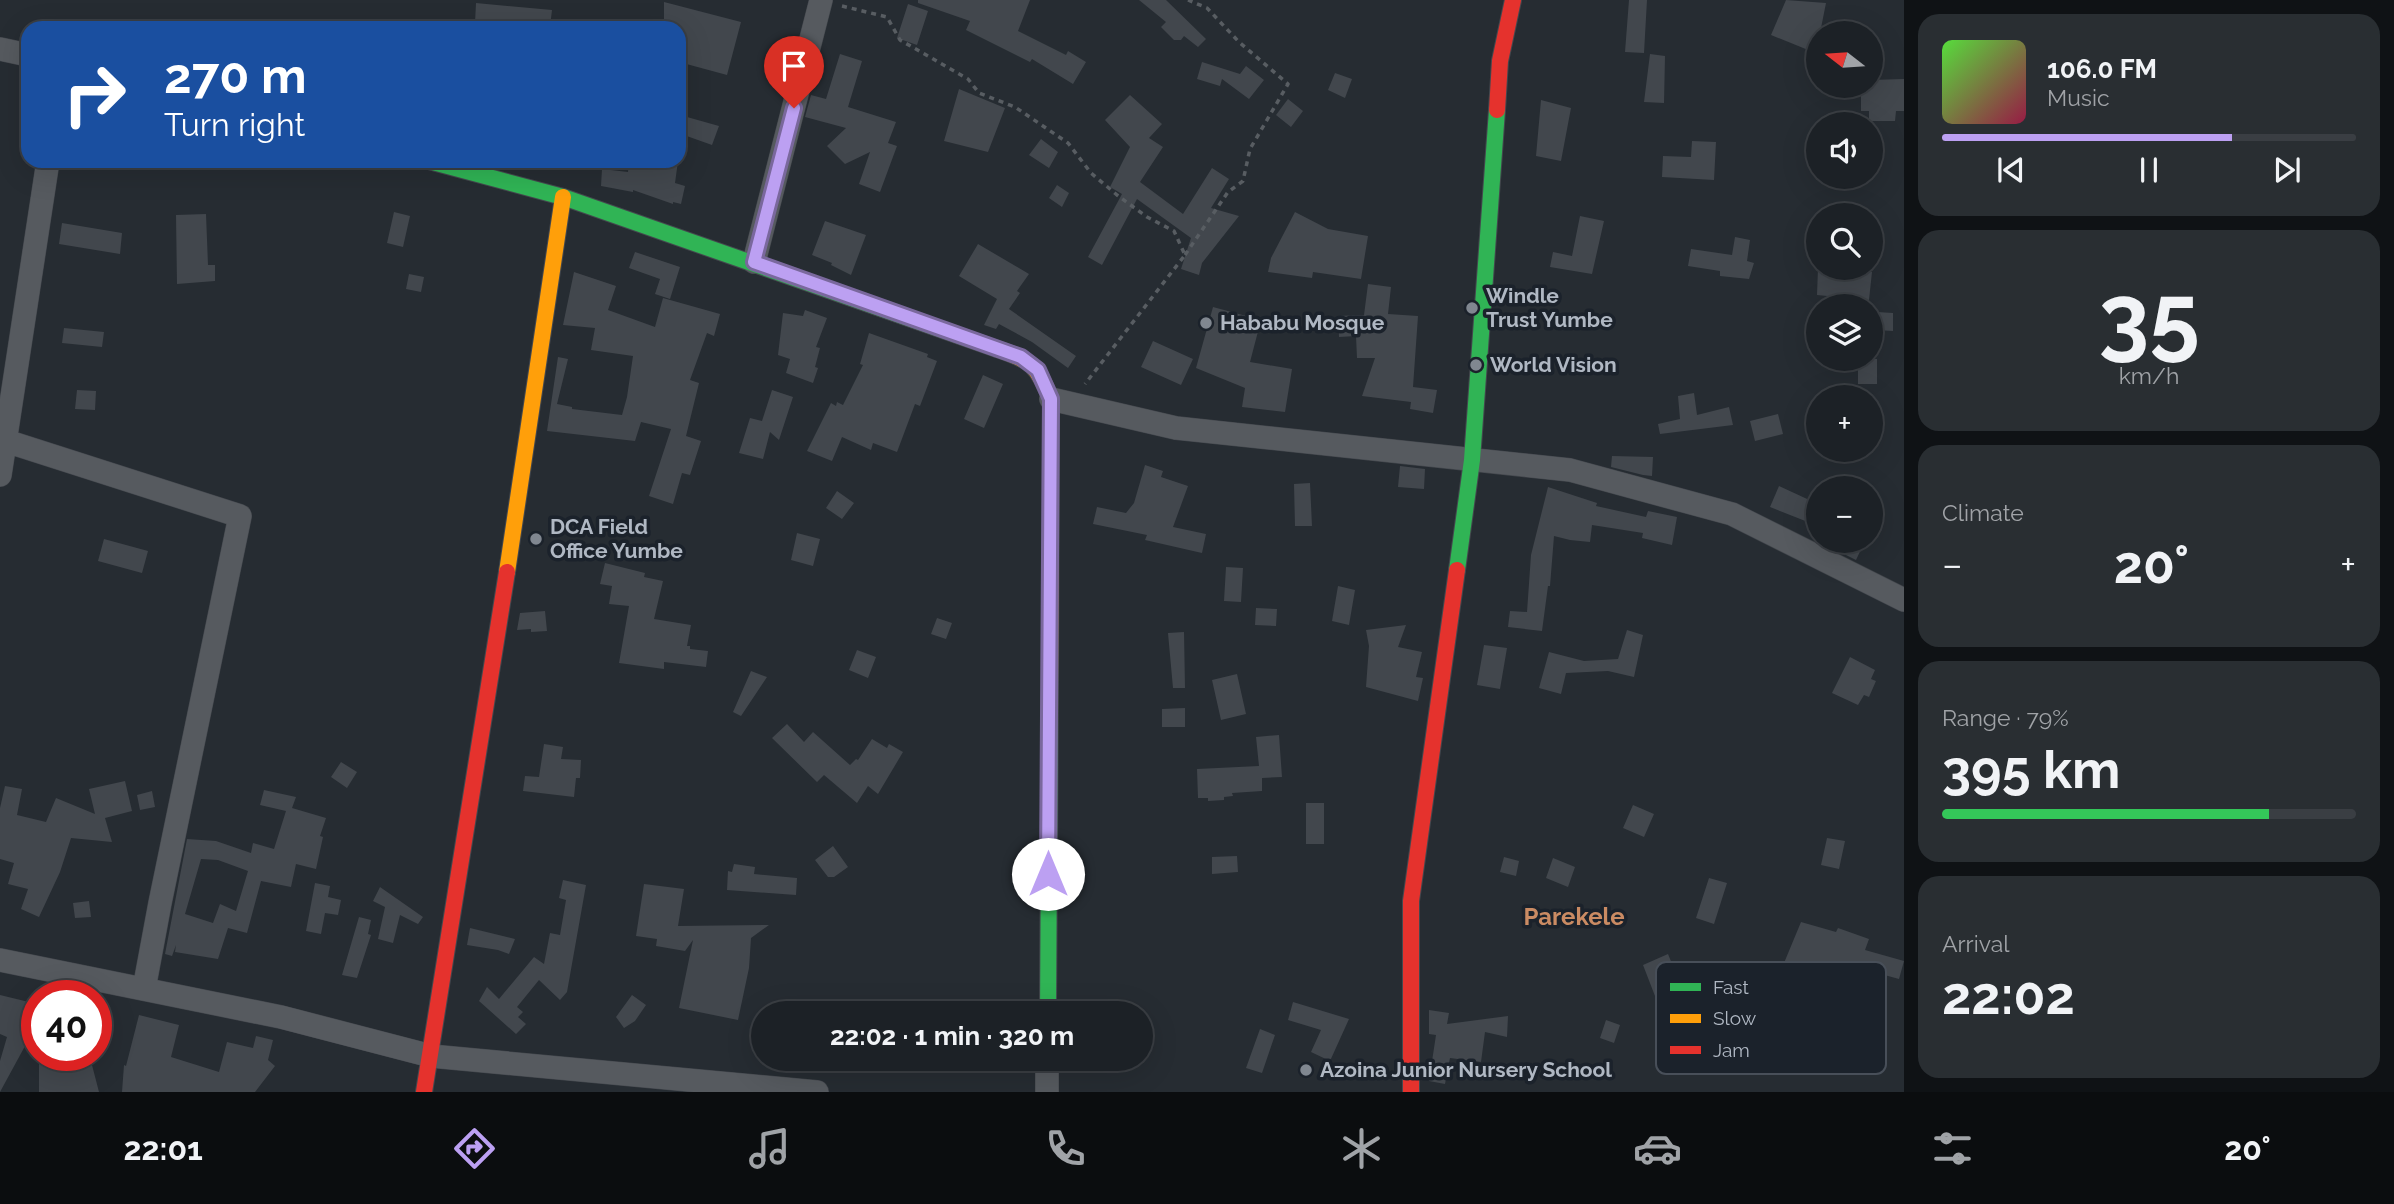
<!DOCTYPE html>
<html lang="en">
<head>
<meta charset="utf-8">
<style>
  body { margin:0; font-family:Raleway,sans-serif; background:#292e32; color:#f1f3f6; height:100vh; display:flex; flex-direction:column; font-size:26px; white-space:nowrap }
  * { box-sizing:border-box; margin:0 }
  p { font-size:23px; color:#a0a3a7 }
  .icon { flex:none; width:38px; height:38px; fill:none; stroke:currentColor; stroke-width:2; stroke-linecap:round; stroke-linejoin:round }
  .map { position:relative; flex:1; overflow:hidden }
  .sheet { display:flex; flex-direction:column; gap:14px; padding:14px; background:#0f1215; width:490px }
  .sheet>* { flex:none }
  .banner { position:absolute; left:21px; top:21px; width:665px; height:147px; border-radius:21px; box-shadow:0 7px 28px #0002,0 0 0 2px #3a3e43; background:#1a4fa0; color:#fff; overflow:hidden }
  .needle { width:46px; rotate:287deg }
  .controls { position:absolute; left:1806px; top:21px; display:grid; gap:14px }
  .controls a { display:grid; place-items:center; width:77px; height:77px; border-radius:50%; background:#1c2126; box-shadow:0 7px 28px #0002,0 0 0 2px #3a3e43; font-size:35px }
  .speed { position:absolute; left:21px; top:980px; display:flex; gap:14px; font-size:35px; font-weight:700; text-align:center }
  .speed>* { display:grid; place-content:center; width:91px; height:91px; border-radius:50%; background:#1c2126; box-shadow:0 7px 28px #0002,0 0 0 2px #3a3e43; line-height:1 }
  .speed .limit { border:10px solid #d22; background:#fff; color:#111 }
  .pin { position:absolute; display:grid; place-items:center; width:60px; height:60px; color:#fff; margin:-72px -30px; border-radius:50% 50% 50% 0; rotate:-45deg; box-shadow:0 0 7px #0007 }
  .pin .icon { rotate:45deg }
  .me { position:absolute; width:77px; margin:-38px; rotate:0deg; stroke-linejoin:round; filter:drop-shadow(0 0 5px #0008) }
  .turn { display:flex; align-items:center; gap:24px; height:147px; padding:0 28px; font-size:32px }
  .turn .icon { width:91px; height:91px; stroke-width:2.5 }
  .turn b { display:block; font-size:49px; line-height:60px }
  .big { font-size:52px; font-weight:700; line-height:1.1 }
  .sheet .tile { flex:1; display:flex; flex-direction:column; justify-content:center; gap:10px; min-width:0; padding:0 24px; border-radius:21px; background:#292e32 }
  .sheet .dial { align-items:center; gap:0 }
  .dial b { font-size:91px; line-height:1 }
  .song { display:flex; align-items:center; gap:21px }
  .cover { width:84px; height:84px; border-radius:10px; background:linear-gradient(135deg,hsl(110 70% 55%),hsl(340 70% 35%)) }
  .played { height:7px; border-radius:4px; background:linear-gradient(90deg,#bca0f2 70%,#3a3e43 70%) }
  .keys { display:flex; justify-content:space-around; direction:ltr }
  .heat { display:flex; justify-content:space-between; align-items:center; font-size:38px; direction:ltr }
  .charge { height:10px; border-radius:5px; background:linear-gradient(90deg,#34c759 79%,#3a3e43 0) }
  .trip { position:absolute; left:751px; top:1001px; width:402px; height:70px; border-radius:35px; background:#1c2126; box-shadow:0 7px 28px #0002,0 0 0 2px #3a3e43; font-weight:700; line-height:70px; text-align:center }
  .tab-bar { display:flex; height:112px; justify-content:space-around; align-items:center; background:#0b0d0f; color:#a0a3a7 }
  .tab-bar .icon { width:49px; height:49px }
  .tab-bar .active { color:#bca0f2 }
  .tab-bar b { font-size:32px; color:#f1f3f6 }
  main { display:flex; flex:1; min-height:0 }
  .map>svg:first-child { display:block }
  .building { fill:#42474d; fill-rule:evenodd }
  .lines { fill:none; stroke-linecap:round; stroke-linejoin:round }
  .street-casing { stroke:#44484e; stroke-width:24 }
  .fast-casing { stroke:#44484e; stroke-width:18 }
  .slow-casing { stroke:#44484e; stroke-width:18 }
  .jam-casing { stroke:#44484e; stroke-width:18 }
  .path { stroke:#585d62; stroke-width:3.5; stroke-dasharray:5 5; stroke-linecap:butt }
  .street { stroke:#565a5f; stroke-width:23 }
  .fast { stroke:#30b455; stroke-width:16 }
  .slow { stroke:#ff9f0a; stroke-width:16 }
  .jam { stroke:#e5322d; stroke-width:16 }
  .route-casing { stroke:#7a689d; stroke-width:18 }
  .route { stroke:#bca0f2; stroke-width:12 }
  .poi-dot { fill:#808790; stroke:#1b222b; stroke-width:2.5 }
  .labels { text-anchor:middle; stroke-width:7; stroke-linejoin:round; paint-order:stroke }
  .poi-label { font-size:21px; font-weight:bold; fill:#b0b8c3; stroke:#1b222b; text-anchor:start }
  .quarter-label { font-size:24px; font-weight:bold; fill:#ca8b63; stroke:#1b222b }
  .key { fill:#1b222b; stroke:#484f59; stroke-width:2 }
  .key-label { font-size:19px; fill:#b0b8c3 }
</style>
</head>
<body>
<main>
<div class="map">
<svg width="1904" height="1092" viewBox="0 0 1904 1092">
  <rect width="100%" height="100%" fill="#262c32"/>
  <!-- building -->
  <path class="building" d="M918 0H1030L1018 31 1066 55 1068 51 1086 62 1073 84 1032 59 1030 62 966 30 970 21 918 3Z
    M1139 0H1166L1206 39 1198 47 1184 36 1181 40H1174L1161 27 1166 22Z
    M1629 0H1647L1644 53 1625 52Z
    M1786 0 1826 3 1820 33H1818V54L1771 35Z
    M664 2 741 22 727 75 679 62V28H664Z
    M476 3 552 10 550 27 478 28V23H475Z
    M908 4 928 11 917 45 897 38Z
    M840 54 862 61 848 107 896 122 888 143 897 146 880 192 859 184 870 152 845 164 827 146 846 128 805 117 811 95 826 99Z
    M1650 54 1665 56 1664 103 1644 102Z
    M1202 62 1240 74 1246 66 1264 80 1249 99 1222 79 1220 86 1197 79Z
    M1335 73 1352 79 1345 98 1328 90Z
    M1904 79V111H1896L1895 121H1869V111H1861V86H1871V80Z
    M959 89 1005 108 988 152 944 141Z
    M1130 95 1162 124 1149 138 1163 147 1140 182 1183 214 1212 168 1229 179 1211 208 1239 216 1202 263 1199 275 1181 269 1191 238 1137 199 1102 265 1088 257 1122 194 1110 187 1130 147 1105 120Z
    M1288 99 1303 111 1291 127 1276 115Z
    M1541 100 1571 108 1561 161 1536 156Z
    M687 117 719 126 712 145 681 134Z
    M1041 139 1058 152 1049 168 1029 155Z
    M1692 141 1716 142 1714 180 1662 177 1663 156 1691 157Z
    M629 161H678L675 183 685 186 681 204 673 202V204L633 190V192L601 186 602 169 628 172Z
    M1057 185 1069 193 1062 207 1049 198Z
    M394 212 410 216 403 247 387 243Z
    M1295 212 1328 229 1368 236 1361 279 1313 272 1312 278 1268 272 1271 258Z
    M206 214 208 265H215V281L177 284 176 215Z
    M1580 216 1604 221 1592 274 1550 267 1553 252 1572 256Z
    M825 221 866 235 851 275 831 265 832 263 812 255Z
    M62 223 122 233 120 254 59 244Z
    M1735 237 1750 240 1747 261 1754 263 1749 279 1720 276V271L1688 266 1691 249 1732 255Z
    M978 244 1029 274 1017 291 1020 293 1009 309 1076 356 1068 368 1032 342 999 324 996 329 984 325 997 299 959 276Z
    M635 252 680 267 670 299 655 294 660 279 629 268Z
    M1818 268 1872 272 1869 300 1817 295Z
    M574 272 616 286 608 310 655 327 663 298 720 314 714 336 707 333 690 380 699 383 686 436 701 441 690 475 682 473 673 504 649 496 671 429 641 422 635 441 547 431 558 357 568 359 557 404 572 407V409L622 415 627 397 633 356 591 350 595 328 563 325Z
    M409 274 424 277 421 292 406 289Z
    M1368 284 1391 287 1388 314 1418 316 1413 387 1437 390 1433 413 1410 409 1411 402 1362 396 1375 358H1357L1356 336 1339 337 1338 316 1364 315Z
    M1213 307 1261 320 1250 362 1292 369 1285 412 1242 407 1245 388 1196 368Z
    M805 310 827 318 816 347 820 348 815 367 818 368 813 383 786 373 790 359 778 355 783 313 803 316Z
    M1877 312 1893 313V331L1876 330Z
    M64 328 104 332 102 347 62 343Z
    M869 333 928 354 927 357 937 361 920 406 915 404 897 452 873 443 871 450 842 437 832 461 807 451 831 403 836 406 837 402 843 405 863 365 860 364Z
    M1153 341 1193 359 1181 385 1141 367Z
    M1858 359H1877V384H1858Z
    M983 375 1003 384 984 428 964 419Z
    M77 390 96 391 95 410 75 409Z
    M772 390 793 397 779 440 770 432 763 459 739 453 750 418 762 421Z
    M1694 393 1697 415 1729 407 1733 425 1660 434 1658 424 1680 419 1678 396Z
    M1778 414 1783 434 1755 441 1750 421Z
    M1612 456 1653 457 1652 476 1643 475 1611 467Z
    M1145 465 1163 471 1161 477 1188 486 1173 527 1206 534 1202 553 1145 540 1147 535 1093 524 1097 507 1126 513 1134 503Z
    M1400 466 1425 469 1424 489 1398 487Z
    M1310 483 1312 526H1295L1294 484Z
    M1779 486 1818 504V526L1770 507Z
    M1548 487 1597 503 1596 506 1646 517 1648 511 1677 517 1672 545 1642 538 1643 533 1592 525 1590 542 1570 540 1554 536 1550 586H1548L1542 631 1508 627 1510 611 1527 612 1531 555Z
    M837 491 854 503 842 519 826 508Z
    M797 533 820 539 813 566 791 560Z
    M104 539 148 551 142 573 98 561Z
    M1843 541H1865L1856 560 1838 551Z
    M605 563 645 573 644 577 663 581 654 619 691 625 687 646H690V649L708 651 706 667 664 662V669L619 663 629 606 609 604 612 586 600 584Z
    M1226 567 1243 568 1241 602 1224 601Z
    M1338 586 1355 590 1349 625 1332 621Z
    M1256 608 1277 609 1276 626 1255 625Z
    M545 611 547 631 531 632V629L517 630 520 613Z
    M937 618 952 623 946 639 931 634Z
    M1406 625 1398 647 1422 652 1416 677 1423 678 1418 701 1366 687 1369 646 1366 630Z
    M1627 630 1643 635 1634 677 1608 671 1566 673 1561 694 1539 688 1549 652 1584 661 1618 659Z
    M1184 632 1185 688H1173L1168 633Z
    M1484 645 1507 648 1500 689 1477 685Z
    M857 650 876 657 868 678 849 670Z
    M1850 657 1875 670 1871 679 1876 681 1869 697 1864 695 1858 705 1832 693Z
    M751 671 767 677 741 716 733 712Z
    M1237 674 1246 714 1221 720 1212 680Z
    M1185 708V727H1162V709Z
    M787 724 804 742 813 732 850 765 856 759 858 760 872 739 887 748 889 744 903 752 878 794 868 786 857 803 824 775 817 782 772 738Z
    M1279 735 1282 777 1262 778V791L1232 793 1233 796 1224 797V800L1208 801V798H1198L1197 769 1259 766 1256 737Z
    M544 744 563 747 561 759 581 760 580 778H576L574 797 523 791 525 776 539 777Z
    M341 762 357 772 347 788 331 777Z
    M125 781 132 811 105 818 112 842 71 838 60 872 39 917 21 909 28 889 8 884 14 863 0 859V808L5 786 22 789 17 815 46 822 56 798 95 814 89 789Z
    M264 790 296 797 292 808 326 818 320 836 323 837 316 869 296 864 291 887 261 881 247 933 228 928 218 959 175 952 176 945 172 956 165 954 187 839 216 841 251 853 253 843 274 849 286 811 260 805ZM201 859 218 860 248 871 236 911 220 904 213 923 185 914Z
    M152 791 155 807 140 810 137 795Z
    M1306 803H1324V844H1306Z
    M1633 805 1654 814 1644 837 1623 828Z
    M1827 838 1845 841 1839 869 1821 865Z
    M833 846 848 867 834 877H828L815 860Z
    M1237 856 1238 872 1212 874V857Z
    M1504 857 1519 861 1516 876 1500 872Z
    M1553 858 1575 867 1568 887 1546 878Z
    M734 864 755 867 754 874 797 878 796 895 727 890 728 871 732 872Z
    M1709 878 1727 883 1714 924 1696 918Z
    M563 880 586 885 567 992 560 1000 539 980 517 1007 523 1012 518 1017 526 1024 516 1034 479 1001 487 987 499 999 534 957 544 964 550 933 560 935 566 900 559 898Z
    M315 883 330 886 328 897 341 900 338 915 325 913 321 934 306 931Z
    M644 884 684 889 678 926 769 925 751 938 749 968 738 1020 679 1008 693 940 685 951 656 946 657 939 636 936Z
    M380 887 423 917 418 924 400 915 393 943 378 939 385 907 373 901Z
    M89 901 91 917 75 918 73 903Z
    M359 917 371 920 368 934 371 935 357 978 342 975Z
    M1801 922 1836 932 1838 928 1869 939 1865 950 1904 961 1899 979 1859 968 1855 979 1808 963 1805 972 1784 963Z
    M470 928 515 939 509 954 498 950 467 945Z
    M1668 954 1681 986 1655 996 1643 965Z
    M0 995 37 1004V1024L0 1092V1061L7 1037 0 1034Z
    M632 995 646 1005 635 1021 624 1028 616 1017Z
    M1293 1002 1349 1019 1330 1061 1311 1052 1321 1030 1288 1020Z
    M1429 1010 1449 1013 1447 1024 1508 1016 1507 1037 1485 1032 1481 1062 1450 1058 1445 1084 1429 1081 1436 1035 1429 1034Z
    M139 1015 179 1025 171 1057 219 1072 227 1042 253 1048 256 1036 273 1040 268 1060 275 1066 255 1092H122L124 1065 126 1066Z
    M1606 1020 1620 1025 1614 1043 1600 1038Z
    M1260 1029 1275 1035 1262 1073 1246 1068Z
    M39 1055H94L92 1065 99 1092H39Z"/>
  <g class="lines">
    <!-- street casing -->
    <g class="street-casing">
      <path id="street" d="M0 49 28 55
        M754 262 821 0
        M1051 399 1176 428 1570 470 1732 514 1904 600
        M6 441 240 516 160 903 144 989
        M0 475 48 161
        M0 960 281 1017 431 1056 817 1092
        M1047 1092V1059"/>
    </g>
    <!-- fast casing -->
    <g class="fast-casing">
      <path id="fast" d="M429 161 563 197 997 349
        M1457 570 1472 460 1497 110
        M1048 1013 1050 686"/>
    </g>
    <!-- slow casing -->
    <g class="slow-casing">
      <path id="slow" d="M997 349C1033 361 1036 365 1051 399L1050 686
        M507 572 563 197"/>
    </g>
    <!-- jam casing -->
    <g class="jam-casing">
      <path id="jam" d="M1497 110 1500 61 1513 0
        M424 1092 507 572
        M1411 1092V901L1457 570"/>
    </g>
    <!-- path -->
    <path class="path" d="M842 6 887 17 900 40 968 79 979 93 1015 107 1068 143 1091 173 1117 195 1147 217 1174 231 1185 255 1085 384
      M1185 255 1228 192 1243 181 1250 149 1288 84 1239 42 1207 8 1188 0"/>
    <!-- street -->
    <use href="#street" class="street"/>
    <!-- fast -->
    <use href="#fast" class="fast"/>
    <!-- slow -->
    <use href="#slow" class="slow"/>
    <!-- jam -->
    <use href="#jam" class="jam"/>
  </g>
  <g class="lines">
    <!-- route casing -->
    <g class="route-casing">
      <path id="route" d="M794 108 754 262 1021 357 1038 370 1051 399 1048 874"/>
    </g>
    <!-- route -->
    <use href="#route" class="route"/>
  </g>
  <!-- markers -->
  <g class="poi-dot">
    <circle cx="1472" cy="308" r="7"/>
    <circle cx="1206" cy="323" r="7"/>
    <circle cx="1476" cy="365" r="7"/>
    <circle cx="536" cy="539" r="7"/>
    <circle cx="1306" cy="1070" r="7"/>
  </g>
  <g class="labels">
    <!-- poi labels -->
    <g class="poi-label">
      <text x="1486" y="303">Windle<tspan x="1486" dy="24">Trust Yumbe</tspan></text>
      <text x="1220" y="330">Hababu Mosque</text>
      <text x="1490" y="372">World Vision</text>
      <text x="550" y="534">DCA Field<tspan x="550" dy="24">Office Yumbe</tspan></text>
      <text x="1320" y="1077">Azoina Junior Nursery School</text>
    </g>
    <!-- quarter labels -->
    <g class="quarter-label">
      <text x="1574" y="925">Parekele</text>
    </g>
  </g>
  <!-- legend -->
  <rect x="1656" y="962" width="230" height="112" rx="10" class="key"/>
  <rect x="1670" y="983" width="31" height="8" fill="#30b455"/>
  <rect x="1670" y="1014" width="31" height="9" fill="#ff9f0a"/>
  <rect x="1670" y="1046" width="31" height="8" fill="#e5322d"/>
  <g class="key-label">
    <text x="1713" y="994">Fast</text>
    <text x="1713" y="1025">Slow</text>
    <text x="1713" y="1057">Jam</text>
  </g>
</svg>
<div class="controls">
<a><svg class="needle" viewBox="-14 -14 28 28"><path d="M0-13l5 13h-10z" fill="#e53935"/><path d="M0 13l5-13h-10z" fill="#a0a3a7"/></svg></a>
<a><svg class="icon" aria-label="sound" viewBox="0 0 24 24"><path d="M4 9h4l5-4v14l-5-4H4zM17 9q2 3 0 6"/></svg></a>
<a><svg class="icon" aria-label="search" viewBox="0 0 24 24"><circle cx="10" cy="10" r="6"/><path d="M15 15l6 6"/></svg></a>
<a><svg class="icon" aria-label="layers" viewBox="0 0 24 24"><path d="M12 4l9 5-9 5-9-5zM3 14l9 5 9-5"/></svg></a>
<a>+</a>
<a>−</a>
</div>
<div class="speed"><div class="limit">40</div></div>
<div class="pin" style="left:794px;top:108px;background:#d93025"><svg class="icon" aria-label="arrive" viewBox="0 0 24 24"><path d="M6 21V4h12l-3 4 3 4H6"/></svg></div>
<svg class="me" style="left:1048px;top:874px" viewBox="-20 -20 40 40"><circle r="19" fill="#fff"/><path d="M0-13L10 11 0 6-10 11z" fill="#bca0f2"/></svg>
<div class="trip">22:02 · 1 min · 320 m</div>
<div class="banner">
<div class="turn"><svg class="icon" aria-label="right" viewBox="0 0 24 24"><path d="M7 20v-9h11M14 6l5 5-5 5"/></svg><div><b>270 m</b>Turn right</div></div>
</div>
</div>
<section class="sheet">
<div class="tile">
<div class="song"><i class="cover"></i><div><b>106.0 FM</b><p>Music</p></div></div>
<div class="played"></div>
<div class="keys"><svg class="icon" aria-label="previous" viewBox="0 0 24 24"><path d="M18 5L8 12l10 7zM5 5v14"/></svg><svg class="icon" aria-label="pause" viewBox="0 0 24 24"><path d="M8 5v14M16 5v14"/></svg><svg class="icon" aria-label="next" viewBox="0 0 24 24"><path d="M6 5l10 7-10 7zM19 5v14"/></svg></div>
</div>
<div class="tile dial"><b>35</b><p>km/h</p></div>
<div class="tile"><p>Climate</p>
<div class="heat"><a>−</a><b class="big">20°</b><a>+</a></div>
</div>
<div class="tile"><p>Range · 79%</p><b class="big">395 km</b><div class="charge"></div></div>
<div class="tile"><p>Arrival</p><b class="big">22:02</b></div>
</section>
</main>
<nav class="tab-bar">
<b>22:01</b>
<svg class="icon active" aria-label="directions" viewBox="0 0 24 24"><path d="M12 3l9 9-9 9-9-9zM9 14v-3h6M13 9l2 2-2 2"/></svg>
<svg class="icon" aria-label="music" viewBox="0 0 24 24"><path d="M9 18V5l10-2v13"/><circle cx="6" cy="18" r="3"/><circle cx="16" cy="16" r="3"/></svg>
<svg class="icon" aria-label="phone" viewBox="0 0 24 24"><path d="M5 4h4l2 5-3 2q2 4 5 5l2-3 5 2v4C11 20 4 13 5 4z"/></svg>
<svg class="icon" aria-label="climate" viewBox="0 0 24 24"><path d="M12 3v18M4 7l16 10M4 17L20 7"/></svg>
<svg class="icon" aria-label="car" viewBox="0 0 24 24"><path d="M5 17H2v-5l4-1 3-4h7l3 4 3 1v5h-3M9 17h6M6 11h13"/><circle cx="7" cy="17" r="2"/><circle cx="17" cy="17" r="2"/></svg>
<svg class="icon" aria-label="filters" viewBox="0 0 24 24"><path d="M4 7h16M4 17h16"/><circle cx="9" cy="7" r="2"/><circle cx="15" cy="17" r="2"/></svg>
<b>20°</b>
</nav>
</body>
</html>
